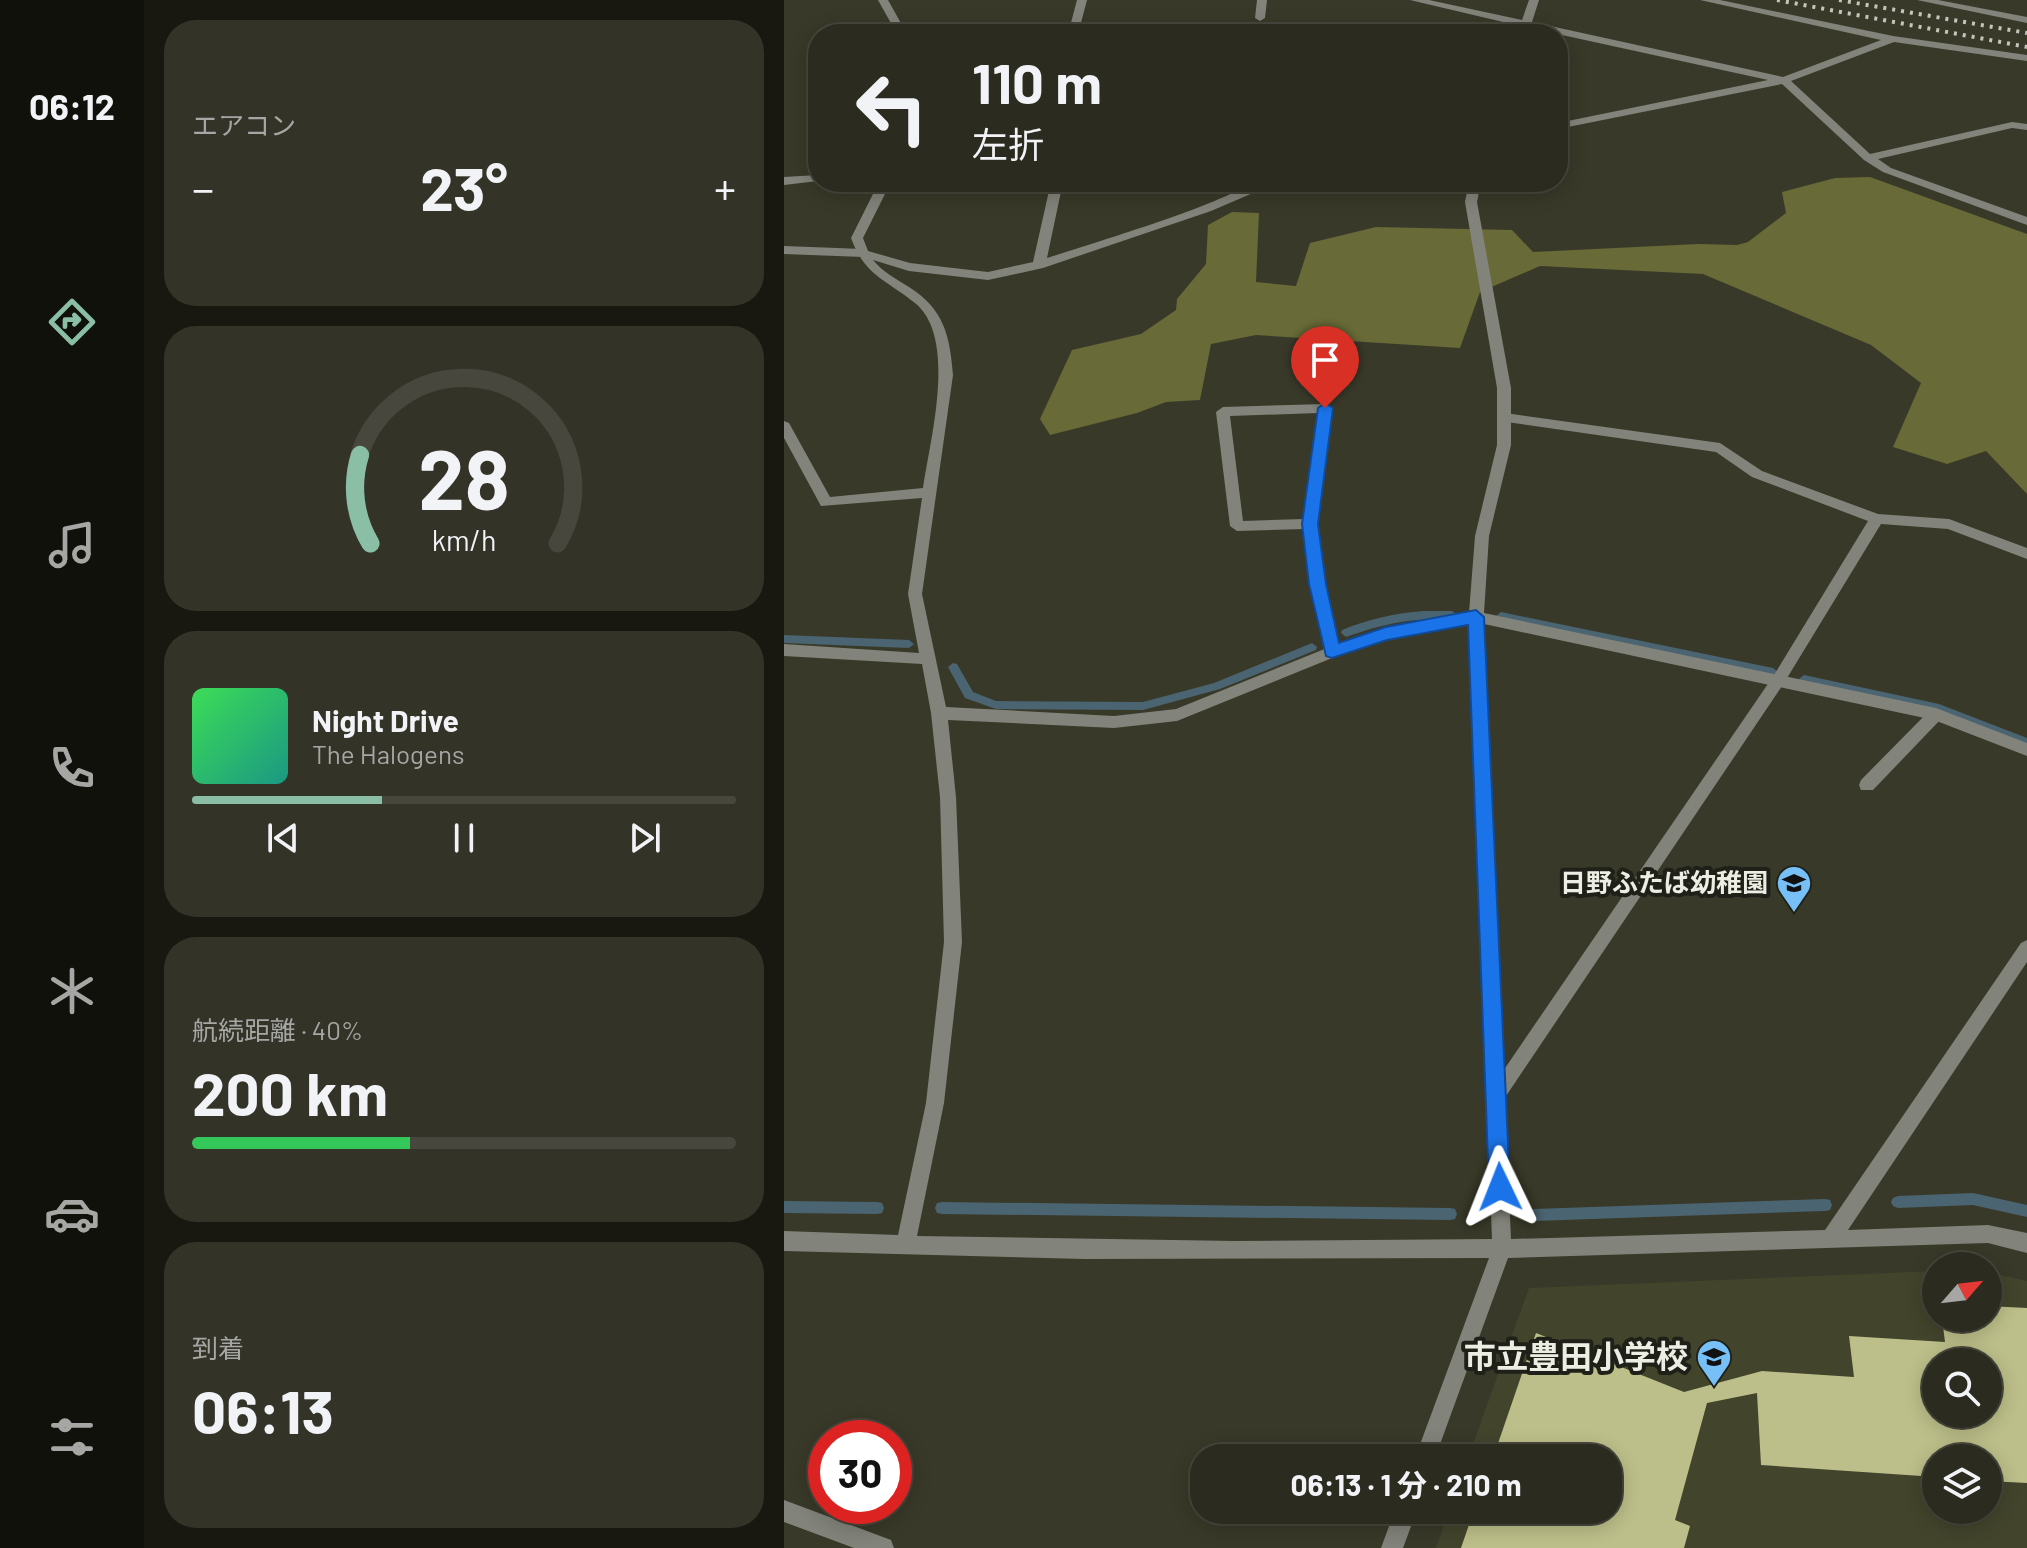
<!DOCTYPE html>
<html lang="ja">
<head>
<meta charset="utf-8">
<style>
  body { margin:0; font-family:Barlow,"Noto Sans JP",sans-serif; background:#333328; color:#f1f3f6; height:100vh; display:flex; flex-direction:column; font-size:30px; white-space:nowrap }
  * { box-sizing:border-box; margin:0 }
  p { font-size:26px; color:#a6a7a4 }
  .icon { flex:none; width:44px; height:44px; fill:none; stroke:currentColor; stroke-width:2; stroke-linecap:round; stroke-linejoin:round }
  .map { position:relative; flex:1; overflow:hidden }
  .side { display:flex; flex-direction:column; gap:20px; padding:20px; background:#181811; width:640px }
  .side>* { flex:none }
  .guide { position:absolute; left:24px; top:24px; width:760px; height:168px; border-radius:32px; box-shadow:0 4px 20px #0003,0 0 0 2px #47473d; background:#2b2b1f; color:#f1f3f6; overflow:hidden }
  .needle { width:52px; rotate:62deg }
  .tools { position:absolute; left:1138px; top:1252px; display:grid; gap:16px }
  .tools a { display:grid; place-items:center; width:80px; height:80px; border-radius:50%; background:#2b2b1f; box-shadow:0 4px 20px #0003,0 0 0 2px #47473d; font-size:40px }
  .speed { position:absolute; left:24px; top:1420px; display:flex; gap:16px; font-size:40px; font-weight:700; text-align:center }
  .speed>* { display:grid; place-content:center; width:104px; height:104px; border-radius:50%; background:#2b2b1f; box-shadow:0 4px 20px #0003,0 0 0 2px #47473d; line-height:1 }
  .speed .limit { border:12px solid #d22; background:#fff; color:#111 }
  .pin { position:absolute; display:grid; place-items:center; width:68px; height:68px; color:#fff; margin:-82px -34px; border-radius:50% 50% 50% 0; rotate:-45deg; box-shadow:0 0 8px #0007 }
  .pin .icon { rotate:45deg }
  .me { position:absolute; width:88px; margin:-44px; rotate:358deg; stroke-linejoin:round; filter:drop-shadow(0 0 6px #0008) }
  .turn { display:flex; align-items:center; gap:28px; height:168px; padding:0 32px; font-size:36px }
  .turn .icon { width:104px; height:104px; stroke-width:2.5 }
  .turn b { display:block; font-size:56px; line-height:68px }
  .big { font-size:60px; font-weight:700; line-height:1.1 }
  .side .tile { flex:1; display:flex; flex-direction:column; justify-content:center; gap:12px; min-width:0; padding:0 28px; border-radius:32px; background:#333328 }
  .side .dial { align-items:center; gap:0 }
  .dial svg { height:208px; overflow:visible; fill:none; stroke:#47473d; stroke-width:7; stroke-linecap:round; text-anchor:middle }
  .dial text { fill:#f1f3f6; stroke:none }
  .song { display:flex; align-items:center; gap:24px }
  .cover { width:96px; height:96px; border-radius:12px; background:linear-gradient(135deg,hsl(130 70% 55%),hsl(170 70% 35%)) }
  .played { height:8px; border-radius:4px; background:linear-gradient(90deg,#8abfa5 35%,#47473d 35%) }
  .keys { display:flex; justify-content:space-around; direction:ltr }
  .heat { display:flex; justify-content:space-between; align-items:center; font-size:44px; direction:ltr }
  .charge { height:12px; border-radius:6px; background:linear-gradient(90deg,#34c759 40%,#47473d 0) }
  .trip { position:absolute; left:406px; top:1444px; width:432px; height:80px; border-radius:32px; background:#2b2b1f; box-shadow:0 4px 20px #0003,0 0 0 2px #47473d; font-weight:700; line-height:80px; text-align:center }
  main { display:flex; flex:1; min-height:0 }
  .tab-bar { display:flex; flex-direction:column; width:144px; justify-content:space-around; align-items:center; background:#11110c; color:#a6a7a4 }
  .tab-bar .icon { width:56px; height:56px }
  .tab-bar .selected { color:#8abfa5 }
  .tab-bar b { font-size:36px; color:#f1f3f6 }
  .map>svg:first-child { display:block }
  .built { fill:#43442c; fill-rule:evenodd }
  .forest { fill:#686a37 }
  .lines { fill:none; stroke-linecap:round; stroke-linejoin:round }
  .stream { fill:#4a6471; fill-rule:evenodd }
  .building { fill:#bcbf89; fill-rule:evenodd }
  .lane { fill:#82837a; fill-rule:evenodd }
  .street { fill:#82837a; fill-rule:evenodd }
  .rail { stroke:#c5c6bb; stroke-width:4; stroke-dasharray:3 6; stroke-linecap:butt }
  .route { fill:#1a73e8; stroke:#114b97; stroke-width:2 }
  .labels { text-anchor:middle; stroke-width:8; stroke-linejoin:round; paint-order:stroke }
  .poi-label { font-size:26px; font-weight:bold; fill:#ecede3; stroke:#1f2018; text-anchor:end }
  .near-poi-label { font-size:32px; font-weight:bold; fill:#ecede3; stroke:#1f2018; text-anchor:end }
</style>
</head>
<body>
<main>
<nav class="tab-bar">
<b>06:12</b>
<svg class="icon selected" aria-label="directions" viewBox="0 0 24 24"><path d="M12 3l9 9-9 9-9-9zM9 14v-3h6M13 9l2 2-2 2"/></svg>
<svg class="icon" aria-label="music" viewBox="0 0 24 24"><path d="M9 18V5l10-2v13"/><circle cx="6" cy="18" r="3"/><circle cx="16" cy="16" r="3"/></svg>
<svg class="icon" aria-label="phone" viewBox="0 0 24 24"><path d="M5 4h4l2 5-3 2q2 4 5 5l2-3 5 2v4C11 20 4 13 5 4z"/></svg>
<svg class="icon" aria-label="climate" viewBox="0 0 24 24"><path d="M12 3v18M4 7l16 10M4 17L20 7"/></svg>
<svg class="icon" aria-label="car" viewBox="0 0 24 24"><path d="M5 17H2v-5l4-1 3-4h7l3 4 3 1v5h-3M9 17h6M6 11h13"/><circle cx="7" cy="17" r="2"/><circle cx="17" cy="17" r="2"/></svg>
<svg class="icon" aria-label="filters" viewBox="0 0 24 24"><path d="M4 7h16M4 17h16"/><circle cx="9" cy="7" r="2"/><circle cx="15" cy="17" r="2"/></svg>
</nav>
<section class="side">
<div class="tile"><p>エアコン</p>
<div class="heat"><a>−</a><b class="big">23°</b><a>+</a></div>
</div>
<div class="tile dial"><svg viewBox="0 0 100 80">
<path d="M14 69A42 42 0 1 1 86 69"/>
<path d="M14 69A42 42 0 0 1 10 35" stroke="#8abfa5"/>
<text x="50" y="56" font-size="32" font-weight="700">28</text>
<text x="50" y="72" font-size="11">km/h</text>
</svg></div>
<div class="tile">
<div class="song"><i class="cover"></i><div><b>Night Drive</b><p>The Halogens</p></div></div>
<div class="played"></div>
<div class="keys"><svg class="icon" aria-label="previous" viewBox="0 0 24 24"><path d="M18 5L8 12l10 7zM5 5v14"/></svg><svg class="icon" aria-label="pause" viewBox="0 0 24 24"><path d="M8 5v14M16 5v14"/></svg><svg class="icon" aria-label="next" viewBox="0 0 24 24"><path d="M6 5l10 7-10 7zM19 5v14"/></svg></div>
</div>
<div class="tile"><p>航続距離 · 40%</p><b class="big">200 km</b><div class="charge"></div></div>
<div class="tile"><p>到着</p><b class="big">06:13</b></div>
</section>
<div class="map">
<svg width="1243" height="1548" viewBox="0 0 1243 1548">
  <rect width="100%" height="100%" fill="#393929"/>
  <!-- built -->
  <path class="built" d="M1152 1271V1318H1204V1272L1243 1281V1548H652L665 1510H824V1458H684L745 1288ZM1152 1362H1204V1414H1152ZM1152 1458H1204V1510H1152Z"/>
  <!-- forest -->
  <path class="forest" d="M1086 177 1243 234V494L1202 451 1163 464 1109 447 1137 383 1087 345 919 274 756 266 696 292 676 348 472 335 427 344 416 400 382 402 353 413 266 435 256 419 288 350 357 334 392 310 393 299 422 264 424 225 448 212 475 213 472 282 512 286 526 243 592 227 728 230 749 252 914 244 953 245 964 242 1002 213 998 192 1051 178Z"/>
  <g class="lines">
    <!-- stream -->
    <path class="stream" d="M640 611H668L673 615 668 619C627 618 601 623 562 637L557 633 558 630C585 619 611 613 640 611Z
      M717 612 989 668 994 672 989 676 717 620 712 616Z
      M0 635 125 640 130 644 125 648 0 643Z
      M528 643 533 647 532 650 436 689 359 710 212 709 181 698 164 667 169 663 173 664 189 692 212 701 359 702 430 683Z
      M1020 675 1155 704 1243 738V744H1236L1154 712 1016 682 1015 679Z
      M1189 1193 1243 1205V1217L1189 1205 1114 1208 1109 1206 1107 1202 1109 1198 1114 1196Z
      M1041 1199 1046 1200 1048 1205 1046 1210 1041 1211 750 1221 745 1220 743 1215 745 1210 750 1209Z
      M0 1201 93 1202 98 1203 100 1208 98 1213 93 1214 0 1213Z
      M158 1202 666 1208 671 1209 673 1214 671 1219 666 1220 158 1214 153 1213 151 1208 153 1203Z"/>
  </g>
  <!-- building -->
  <path class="building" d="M1204 1306 1243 1308V1483L1204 1481V1458H1152V1477L977 1465 973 1393 923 1403 891 1520 906 1526 900 1548H677L690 1510H824V1458H709L752 1333 900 1392 978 1371 1070 1377 1065 1336 1161 1342 1158 1318H1204ZM1152 1362H1204V1414H1152Z"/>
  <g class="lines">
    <!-- lane -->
    <path class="lane" d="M293 0H303L294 34H284Z
      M473 0H483L481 18 476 21 471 18Z
      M95 182 145 184 151 188 145 192 99 188 95 186Z
      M0 246 79 249 85 253 79 257 0 254Z
      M541 404 548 408 533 524 541 584 556 652 548 658 540 652 527 584 520 529 453 531 446 526 432 412 439 407ZM534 413 520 519 459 521 446 416Z
      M721 413 936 443 978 471 1094 514 1165 519 1243 548V559L1164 529 1097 524 1000 683 718 1102 712 1105 706 1102 703 1096 706 1090 990 675 1084 521 968 477 932 452 716 421V415Z
      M1152 708 1160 714 1158 718 1089 790H1077L1075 785 1077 780 1146 710Z"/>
    <!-- street -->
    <path class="street" d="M94 0H104L123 34H113Z
      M626 0H645L738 20 745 0H755L748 22 999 77 1097 40 916 0H936L1109 36 1243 55V61L1110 42 1007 81 1086 154 1228 122 1243 124V130L1228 128 1094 159 1107 168 1243 217V225L1099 172 1080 160 998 84 774 129V123L984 80 746 28 744 34H734L736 26Z
      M1133 0H1154L1243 17V23Z
      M34 175V181L0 185V177Z
      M95 182H107L79 238 84 251 126 263 204 272 249 262 267 182H279L263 258C294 248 453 200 465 182H477L469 193 427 211 259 268 204 280 125 271 89 260C99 272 112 279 125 287 160 309 166 336 169 375L138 594 162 707 330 716 392 709 543 648 597 630 685 613 691 536 713 445V388L681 202 685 182H697L693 202 727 388V445L705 536 700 613 1152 708 1243 743V756L1150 720 700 624 727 1239 1041 1230 1237 943 1243 940V962L1064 1230 1204 1225 1243 1233V1253L1204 1243 724 1258 651 1458H631L705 1258 301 1259 0 1251V1231L114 1235 142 1103 160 942 156 797 147 713 138 664 0 656V644L135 653 124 594 138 498 37 506 0 438V421L5 423 46 497 139 488C146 439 174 338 131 303 101 279 81 276 67 238ZM685 624 708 1239 451 1241 133 1236 160 1103 178 942 172 797 164 720 330 728 393 721 553 656 603 640Z
      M0 1500 107 1540 110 1548H70L0 1522Z
      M611 1510H633L619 1548H597Z"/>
    <!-- rail -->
    <path class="rail" d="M993 0 1243 47
      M1055 0 1243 33"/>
  </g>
  <!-- route -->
  <path class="route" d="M541 403 549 408 534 524 542 584 555 643 602 627 692 610 700 617 726 1187 723 1195 716 1198 708 1195 705 1187 684 625 603 640 548 658 542 656 525 584 518 524 534 408Z"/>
  <!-- icons -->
  <defs>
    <g id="school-pin" transform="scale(1.8)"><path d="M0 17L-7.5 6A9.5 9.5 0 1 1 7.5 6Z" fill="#76c0f7" stroke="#1f2018"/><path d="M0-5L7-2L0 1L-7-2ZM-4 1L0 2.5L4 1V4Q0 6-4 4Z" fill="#111"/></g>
  </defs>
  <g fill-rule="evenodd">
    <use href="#school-pin" x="1010" y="883"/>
    <use href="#school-pin" x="930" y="1357"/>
  </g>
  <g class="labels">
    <!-- poi labels -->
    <g class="poi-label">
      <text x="984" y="892">日野ふたば幼稚園</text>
    </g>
    <!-- near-poi labels -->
    <g class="near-poi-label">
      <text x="904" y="1368">市立豊田小学校</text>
    </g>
  </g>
</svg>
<div class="tools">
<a><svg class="needle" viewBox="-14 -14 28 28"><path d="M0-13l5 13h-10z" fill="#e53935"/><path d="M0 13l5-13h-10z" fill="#a6a7a4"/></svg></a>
<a><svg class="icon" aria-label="search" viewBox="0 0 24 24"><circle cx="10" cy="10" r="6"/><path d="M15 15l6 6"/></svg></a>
<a><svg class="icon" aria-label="layers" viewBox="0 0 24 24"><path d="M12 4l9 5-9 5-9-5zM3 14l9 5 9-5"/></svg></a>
</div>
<div class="speed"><div class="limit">30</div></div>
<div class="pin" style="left:541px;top:408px;background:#d93025"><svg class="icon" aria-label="arrive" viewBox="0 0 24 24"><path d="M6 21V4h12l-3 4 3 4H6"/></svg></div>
<svg class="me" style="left:716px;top:1187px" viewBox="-20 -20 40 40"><path d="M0-17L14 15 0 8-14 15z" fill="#1a73e8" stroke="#fff" stroke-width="4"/></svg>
<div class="trip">06:13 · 1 分 · 210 m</div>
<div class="guide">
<div class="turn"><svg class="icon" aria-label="left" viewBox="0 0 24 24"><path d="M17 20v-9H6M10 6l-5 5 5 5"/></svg><div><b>110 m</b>左折</div></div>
</div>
</div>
</main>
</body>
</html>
